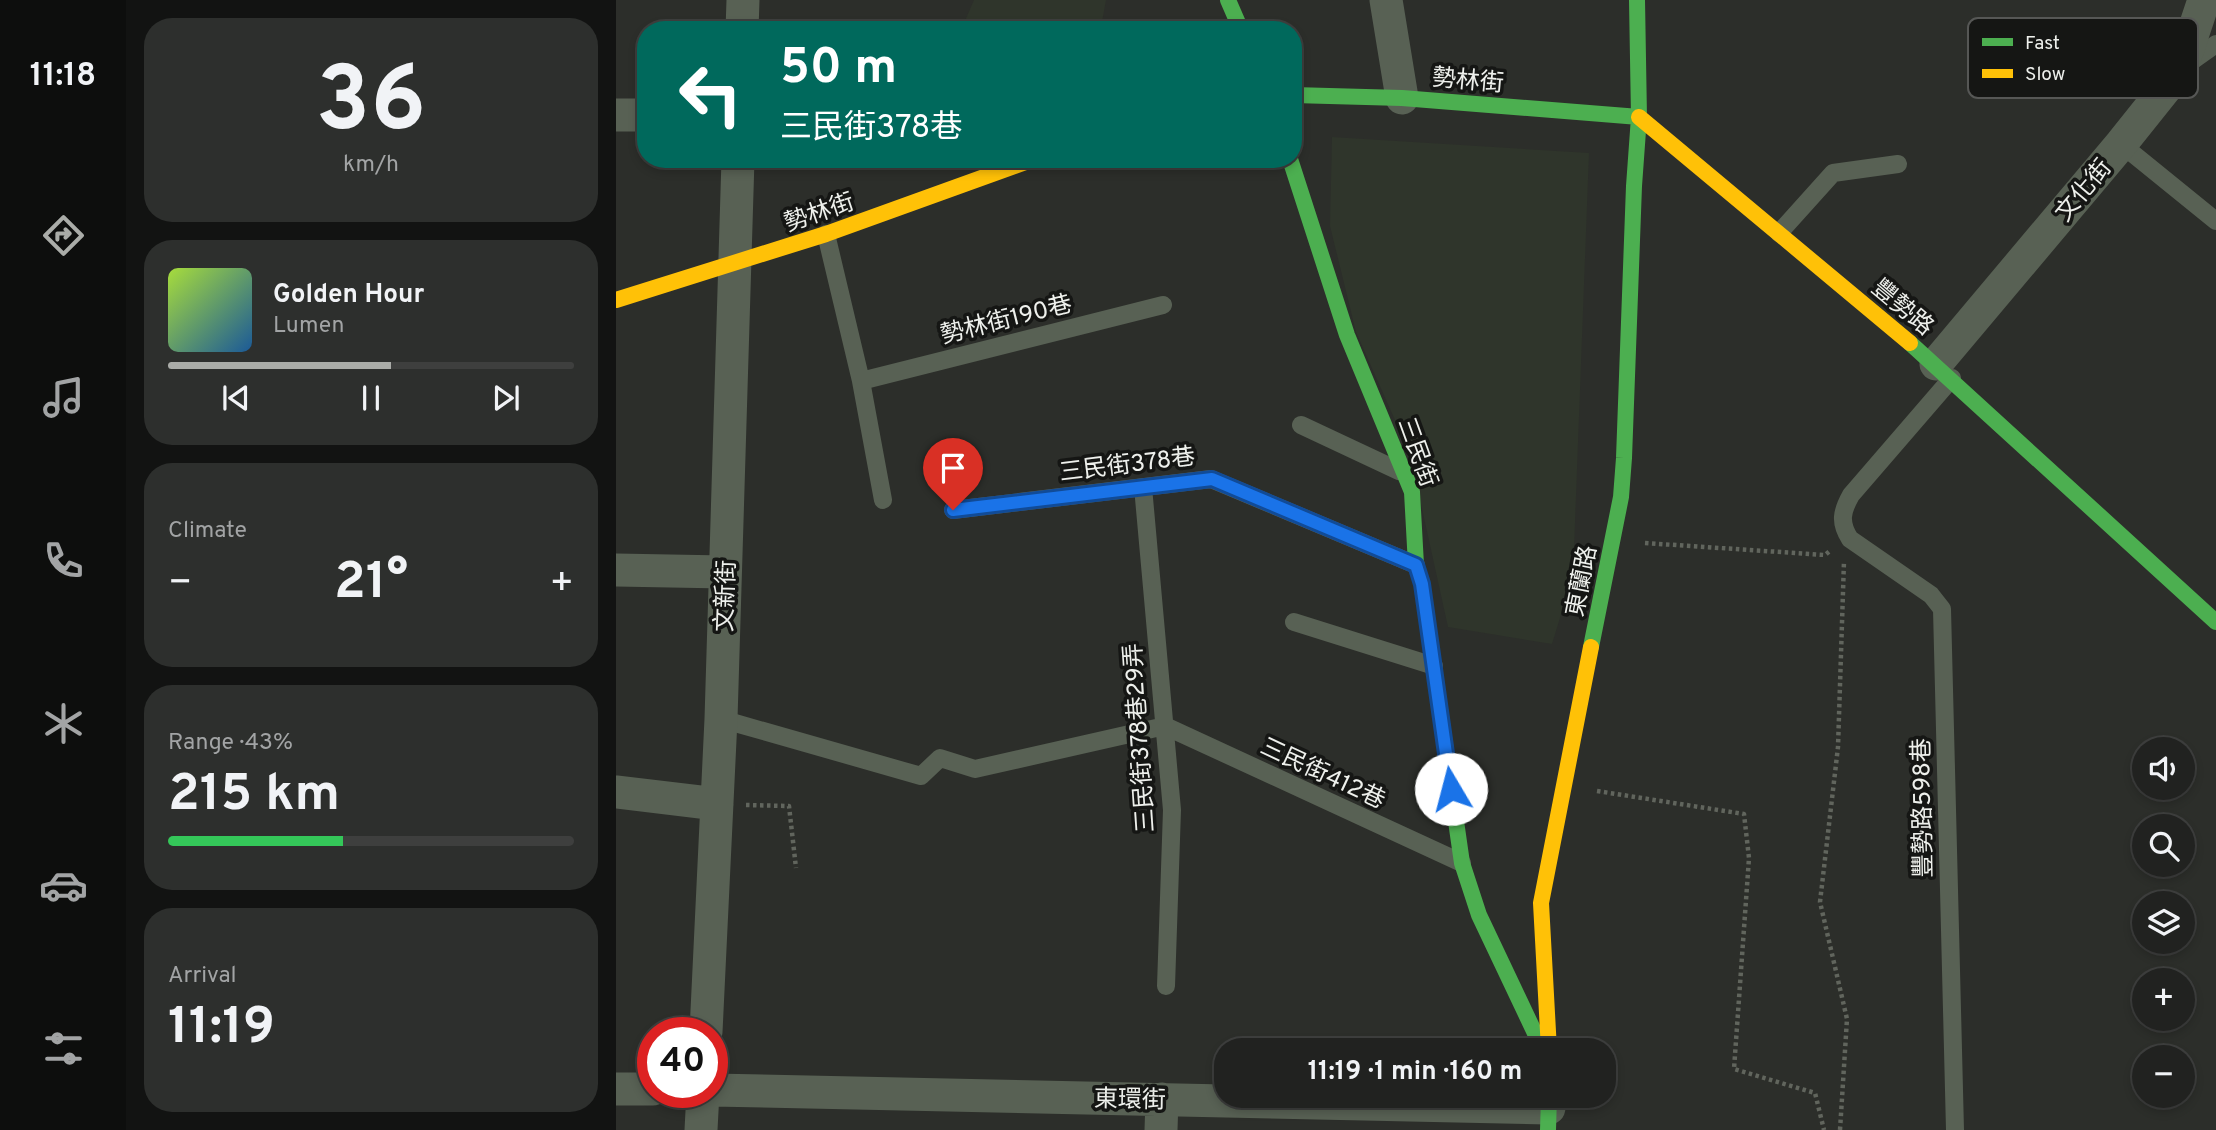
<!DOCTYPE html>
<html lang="en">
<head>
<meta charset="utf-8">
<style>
  body { margin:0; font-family:Overpass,"Noto Sans TC",sans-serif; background:#2d2f2d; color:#f1f3f6; height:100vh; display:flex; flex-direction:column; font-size:26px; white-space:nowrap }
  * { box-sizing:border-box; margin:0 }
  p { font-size:23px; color:#a2a4a5 }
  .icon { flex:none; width:38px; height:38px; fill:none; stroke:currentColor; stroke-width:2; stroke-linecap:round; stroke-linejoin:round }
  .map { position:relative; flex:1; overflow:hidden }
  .sheet { display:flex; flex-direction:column; gap:18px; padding:18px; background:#121312; width:490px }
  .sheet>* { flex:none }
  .top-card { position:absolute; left:21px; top:21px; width:665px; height:147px; border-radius:28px; box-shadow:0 4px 10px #0003,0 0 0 2px #3e3f3e; background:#00695c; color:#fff; overflow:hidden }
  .fabs { position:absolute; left:1516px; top:737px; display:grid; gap:14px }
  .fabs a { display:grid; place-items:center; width:63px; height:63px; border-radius:50%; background:#212220; box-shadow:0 4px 10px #0003,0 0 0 2px #3e3f3e; font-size:35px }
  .speed { position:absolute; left:21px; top:1017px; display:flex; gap:14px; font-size:35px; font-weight:700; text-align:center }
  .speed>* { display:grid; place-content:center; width:91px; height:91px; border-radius:50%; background:#212220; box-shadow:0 4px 10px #0003,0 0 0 2px #3e3f3e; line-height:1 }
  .speed .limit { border:10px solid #d22; background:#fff; color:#111 }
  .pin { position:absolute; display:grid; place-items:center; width:60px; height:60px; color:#fff; margin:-72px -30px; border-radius:50% 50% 50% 0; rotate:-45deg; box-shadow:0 0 7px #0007 }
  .pin .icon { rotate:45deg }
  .me { position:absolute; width:77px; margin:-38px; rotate:352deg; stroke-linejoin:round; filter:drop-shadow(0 0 5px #0008) }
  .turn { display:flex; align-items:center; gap:24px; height:147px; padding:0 28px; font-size:32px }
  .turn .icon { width:91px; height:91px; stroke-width:2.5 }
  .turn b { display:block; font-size:49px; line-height:60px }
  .big { font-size:52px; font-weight:700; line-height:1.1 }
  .sheet .tile { flex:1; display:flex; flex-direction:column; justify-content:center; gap:10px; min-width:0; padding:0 24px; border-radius:28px; background:#2d2f2d }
  .sheet .dial { align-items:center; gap:0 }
  .dial b { font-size:91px; line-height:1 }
  .song { display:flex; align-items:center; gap:21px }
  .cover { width:84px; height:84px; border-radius:10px; background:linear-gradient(135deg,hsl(80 70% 55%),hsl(210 70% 35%)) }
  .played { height:7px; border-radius:4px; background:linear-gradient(90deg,#aaaca8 55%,#3e3f3e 55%) }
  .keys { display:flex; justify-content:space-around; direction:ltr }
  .heat { display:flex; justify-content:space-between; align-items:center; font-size:38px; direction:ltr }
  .charge { height:10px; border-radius:5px; background:linear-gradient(90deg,#34c759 43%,#3e3f3e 0) }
  .trip { position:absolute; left:598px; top:1038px; width:402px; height:70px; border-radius:28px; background:#212220; box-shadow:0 4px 10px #0003,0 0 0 2px #3e3f3e; font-weight:700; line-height:70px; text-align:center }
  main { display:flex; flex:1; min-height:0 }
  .tabs { display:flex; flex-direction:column; width:126px; justify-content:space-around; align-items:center; background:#0d0e0d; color:#a2a4a5 }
  .tabs .icon { width:49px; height:49px }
  .tabs .on { color:#aaaca8 }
  .tabs b { font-size:32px; color:#f1f3f6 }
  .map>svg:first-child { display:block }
  .built { fill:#2f352b }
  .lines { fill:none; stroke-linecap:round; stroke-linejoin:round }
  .path { stroke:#61655d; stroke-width:4.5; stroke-dasharray:3.5 3.5; stroke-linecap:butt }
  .lane { stroke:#586154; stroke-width:18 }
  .street { stroke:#586154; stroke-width:33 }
  .fast { stroke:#4caf50; stroke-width:16 }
  .slow { stroke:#ffc107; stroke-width:16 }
  .route-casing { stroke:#114b97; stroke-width:18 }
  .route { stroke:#1a73e8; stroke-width:12 }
  .labels { text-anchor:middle; stroke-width:7; stroke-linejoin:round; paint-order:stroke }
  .street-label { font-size:24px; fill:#eef0ec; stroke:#151614 }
  .key { fill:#151614; stroke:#565755; stroke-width:2 }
  .key-label { font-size:19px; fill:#eef0ec }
</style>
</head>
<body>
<main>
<nav class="tabs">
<b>11:18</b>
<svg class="icon on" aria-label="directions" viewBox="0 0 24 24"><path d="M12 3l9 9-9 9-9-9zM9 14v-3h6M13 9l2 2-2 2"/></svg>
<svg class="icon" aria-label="music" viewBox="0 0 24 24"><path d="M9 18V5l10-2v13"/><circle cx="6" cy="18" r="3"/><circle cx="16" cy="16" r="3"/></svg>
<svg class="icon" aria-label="phone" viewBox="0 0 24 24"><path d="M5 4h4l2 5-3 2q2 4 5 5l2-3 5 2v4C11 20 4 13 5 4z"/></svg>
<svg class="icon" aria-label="climate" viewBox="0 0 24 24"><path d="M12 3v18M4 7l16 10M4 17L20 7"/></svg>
<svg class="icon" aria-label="car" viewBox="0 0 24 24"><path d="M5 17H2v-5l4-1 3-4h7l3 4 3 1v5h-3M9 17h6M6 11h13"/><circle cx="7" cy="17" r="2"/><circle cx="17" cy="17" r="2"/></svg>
<svg class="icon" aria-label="filters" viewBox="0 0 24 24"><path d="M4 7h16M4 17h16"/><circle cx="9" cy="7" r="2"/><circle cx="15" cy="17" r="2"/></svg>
</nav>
<section class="sheet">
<div class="tile dial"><b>36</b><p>km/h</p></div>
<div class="tile">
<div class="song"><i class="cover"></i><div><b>Golden Hour</b><p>Lumen</p></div></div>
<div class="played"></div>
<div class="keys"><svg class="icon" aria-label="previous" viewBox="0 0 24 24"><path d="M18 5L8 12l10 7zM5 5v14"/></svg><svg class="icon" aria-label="pause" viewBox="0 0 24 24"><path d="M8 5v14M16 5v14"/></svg><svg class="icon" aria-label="next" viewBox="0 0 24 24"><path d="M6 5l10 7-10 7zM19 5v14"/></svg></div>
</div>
<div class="tile"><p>Climate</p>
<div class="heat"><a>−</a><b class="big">21°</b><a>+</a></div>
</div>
<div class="tile"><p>Range · 43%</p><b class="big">215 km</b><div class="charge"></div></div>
<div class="tile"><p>Arrival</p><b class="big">11:19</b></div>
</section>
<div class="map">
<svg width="1600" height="1130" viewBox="0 0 1600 1130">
  <rect width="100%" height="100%" fill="#2c2e2a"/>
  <!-- built -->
  <path class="built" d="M358 0H490L486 22 506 30H345Z
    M716 137 973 153 957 575 936 644 832 627 794 454 740 332 714 226Z"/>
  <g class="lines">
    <!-- path -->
    <path class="path" d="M1029 543 1209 555 1215 550
      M981 791 1128 814 1133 858 1118 1069 1199 1093 1208 1130
      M130 805 173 806 180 868
      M1224 1130 1231 1019 1204 902 1222 747 1228 561"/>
    <!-- lane -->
    <path class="lane" d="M1569 66 1600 44
      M1505 144 1600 221
      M1163 233 1217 173 1282 164
      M210 234 245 381 267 500
      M1336 378 1235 495C1226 511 1223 522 1234 539L1315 595 1326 609 1339 1130
      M245 381 547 305
      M685 425 783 471
      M527 487 556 810 550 986
      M337 510 595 479 800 565
      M678 622 818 666
      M105 719 305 776 324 758 359 769 549 726 846 863"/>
    <!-- street -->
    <path class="street" d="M770 0 786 98
      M126 30 127 0
      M0 115H30
      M1320 364 1505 144 1565 69 1588 0
      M0 570 109 572
      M0 792 101 804
      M90 1032 105 719 122 159
      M0 1089H37
      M96 1090 933 1108
      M85 1130 87 1092
      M545 1130 546 1099"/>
    <!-- fast -->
    <path class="fast" d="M612 0 625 30
      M677 95 786 98 1023 117
      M674 159 731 335 796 492 800 565 806 584 846 863 863 915 926 1048
      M1294 343 1600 622
      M975 647 1005 497 1008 458 1018 186 1023 117 1021 0
      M932 1130 933 1096"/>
    <!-- slow -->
    <path class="slow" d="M1023 117 1294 343
      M0 300 210 234 418 159
      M933 1050 925 903 975 647"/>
  </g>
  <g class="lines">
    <!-- route casing -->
    <g class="route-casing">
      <path id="route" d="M337 510 596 479 800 565 806 584 835 789"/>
    </g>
    <!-- route -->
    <use href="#route" class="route"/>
  </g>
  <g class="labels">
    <!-- street labels -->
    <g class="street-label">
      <text transform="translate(852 80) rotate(5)" y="8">勢林街</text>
      <text transform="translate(1467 190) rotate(-50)" y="8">文化街</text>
      <text transform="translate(203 212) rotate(-19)" y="8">勢林街</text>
      <text transform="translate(1287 307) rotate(40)" y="8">豐勢路</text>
      <text transform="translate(390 319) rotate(-14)" y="8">勢林街190巷</text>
      <text transform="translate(802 452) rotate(70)" y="8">三民街</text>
      <text transform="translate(511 464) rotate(-7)" y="8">三民街378巷</text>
      <text transform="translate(965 581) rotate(-79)" y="8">東蘭路</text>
      <text transform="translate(109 596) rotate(-88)" y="8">文新街</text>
      <text transform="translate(523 738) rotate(-94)" y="8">三民街378巷29弄</text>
      <text transform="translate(707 773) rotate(25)" y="8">三民街412巷</text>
      <text transform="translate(1306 808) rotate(-91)" y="8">豐勢路598巷</text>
      <text transform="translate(514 1099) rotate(1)" y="8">東環街</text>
    </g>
  </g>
  <!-- legend -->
  <rect x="1352" y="18" width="230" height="80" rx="10" class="key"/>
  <rect x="1366" y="38" width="31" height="8" fill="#4caf50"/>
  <rect x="1366" y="69" width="31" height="9" fill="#ffc107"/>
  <g class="key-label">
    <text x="1409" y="49">Fast</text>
    <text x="1409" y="80">Slow</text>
  </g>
</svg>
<div class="fabs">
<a><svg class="icon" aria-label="sound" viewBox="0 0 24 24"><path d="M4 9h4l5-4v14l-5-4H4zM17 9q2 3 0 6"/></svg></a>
<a><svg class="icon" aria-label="search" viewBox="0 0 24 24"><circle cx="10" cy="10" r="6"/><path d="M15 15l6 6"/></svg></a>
<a><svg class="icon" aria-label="layers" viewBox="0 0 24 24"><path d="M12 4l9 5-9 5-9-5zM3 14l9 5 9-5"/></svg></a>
<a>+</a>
<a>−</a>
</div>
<div class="speed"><div class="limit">40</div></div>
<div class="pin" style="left:337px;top:510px;background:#d93025"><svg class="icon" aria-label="arrive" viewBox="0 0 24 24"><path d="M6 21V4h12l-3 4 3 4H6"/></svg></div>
<svg class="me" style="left:835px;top:789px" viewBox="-20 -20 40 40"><circle r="19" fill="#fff"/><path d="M0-13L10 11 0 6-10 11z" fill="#1a73e8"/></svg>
<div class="trip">11:19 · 1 min · 160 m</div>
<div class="top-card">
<div class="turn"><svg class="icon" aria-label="left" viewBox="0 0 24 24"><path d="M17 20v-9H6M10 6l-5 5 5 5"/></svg><div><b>50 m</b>三民街378巷</div></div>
</div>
</div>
</main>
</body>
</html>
